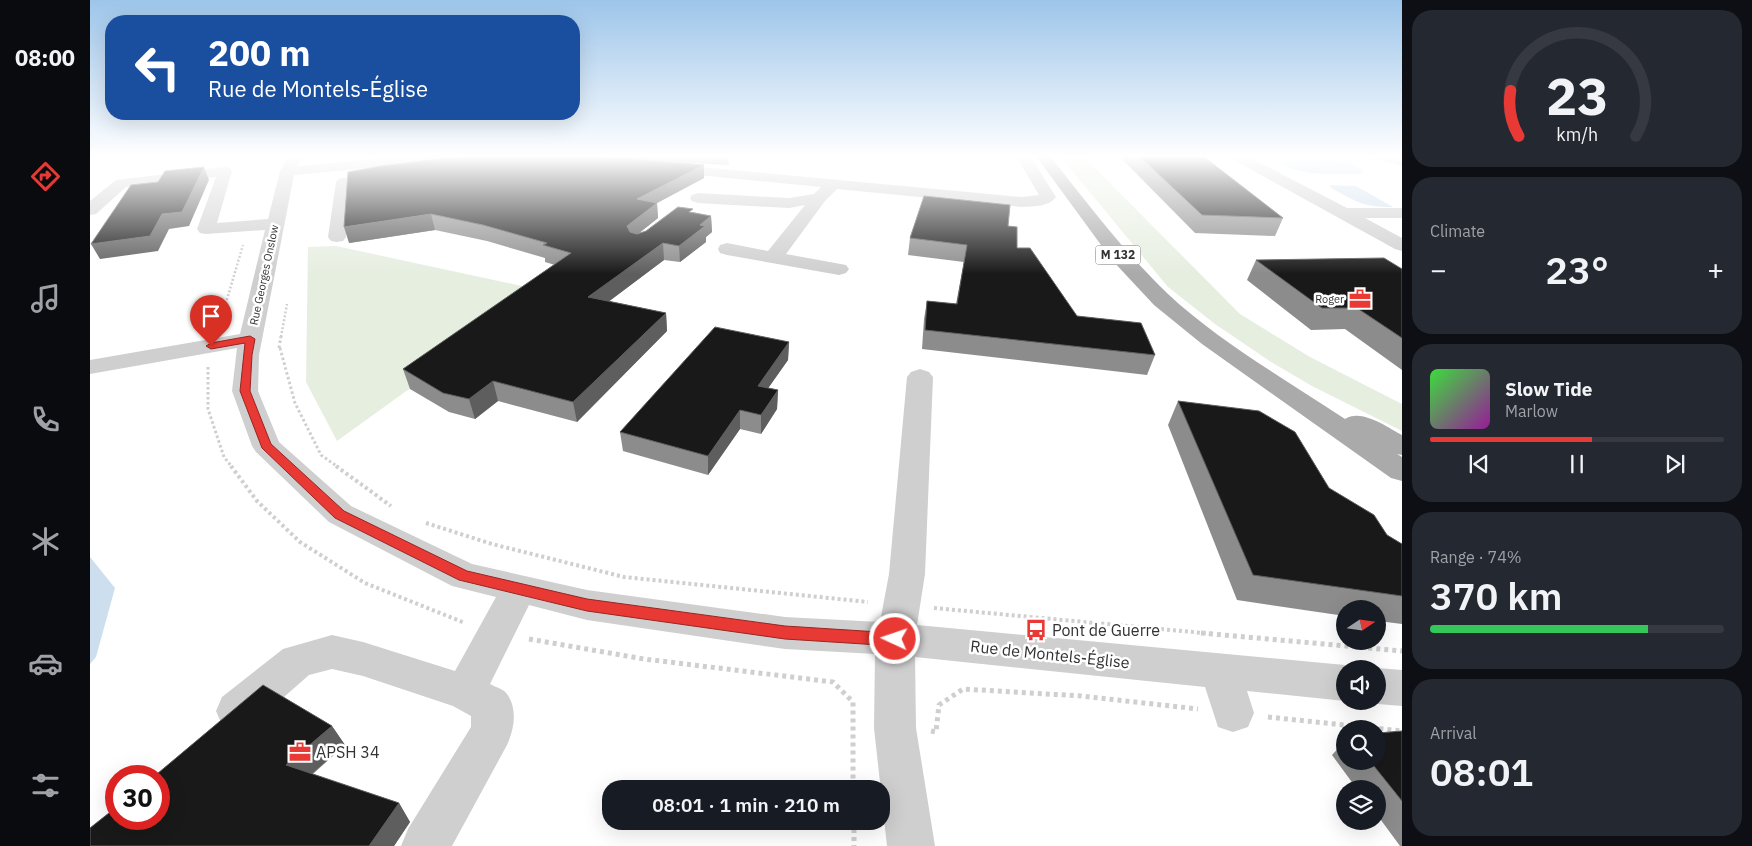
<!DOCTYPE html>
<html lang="en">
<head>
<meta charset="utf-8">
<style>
  body { margin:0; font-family:"IBM Plex Sans",sans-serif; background:#242831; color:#f1f3f6; height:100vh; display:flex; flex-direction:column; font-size:19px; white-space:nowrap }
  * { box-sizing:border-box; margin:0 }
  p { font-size:16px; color:#9ea1a6 }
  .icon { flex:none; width:28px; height:28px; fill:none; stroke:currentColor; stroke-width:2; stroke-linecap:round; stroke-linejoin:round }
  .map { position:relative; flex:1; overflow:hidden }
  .side { display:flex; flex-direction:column; gap:10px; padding:10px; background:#0d0f14; width:350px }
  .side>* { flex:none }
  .hud { position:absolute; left:15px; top:15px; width:475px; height:105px; border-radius:20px; box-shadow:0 5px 20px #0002; background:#1a4fa0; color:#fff; overflow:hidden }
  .needle { width:32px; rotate:77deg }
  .fabs { position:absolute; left:1246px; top:600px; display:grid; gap:10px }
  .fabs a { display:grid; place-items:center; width:50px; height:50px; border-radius:50%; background:#171b24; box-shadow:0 5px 20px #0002; font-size:25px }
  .speed { position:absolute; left:15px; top:765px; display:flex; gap:10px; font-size:25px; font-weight:700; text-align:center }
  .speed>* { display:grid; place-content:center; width:65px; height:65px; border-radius:50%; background:#171b24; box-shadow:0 5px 20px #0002; line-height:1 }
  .speed .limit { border:8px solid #d22; background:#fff; color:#111 }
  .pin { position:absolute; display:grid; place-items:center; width:42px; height:42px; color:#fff; margin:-51px -21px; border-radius:50% 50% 50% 0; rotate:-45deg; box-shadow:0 0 5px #0007 }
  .pin .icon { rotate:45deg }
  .me { position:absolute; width:55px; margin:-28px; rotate:273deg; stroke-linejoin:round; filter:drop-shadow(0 0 4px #0008) }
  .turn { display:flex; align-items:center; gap:18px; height:105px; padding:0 20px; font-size:22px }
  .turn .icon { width:65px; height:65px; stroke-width:2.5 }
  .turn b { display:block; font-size:35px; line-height:42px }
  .big { font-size:38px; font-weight:600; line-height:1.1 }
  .side .widget { flex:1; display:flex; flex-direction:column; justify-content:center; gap:8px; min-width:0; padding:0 18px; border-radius:20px; background:#242831 }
  .side .dial { align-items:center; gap:0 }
  .dial svg { height:130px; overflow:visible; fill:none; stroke:#363941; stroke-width:7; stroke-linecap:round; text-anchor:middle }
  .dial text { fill:#f1f3f6; stroke:none }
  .song { display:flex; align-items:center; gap:15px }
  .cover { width:60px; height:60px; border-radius:8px; background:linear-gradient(135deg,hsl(120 70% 55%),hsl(300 70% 35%)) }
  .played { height:5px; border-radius:2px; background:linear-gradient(90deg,#e93934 55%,#363941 55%) }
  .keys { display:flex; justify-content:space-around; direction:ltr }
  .heat { display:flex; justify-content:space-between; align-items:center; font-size:28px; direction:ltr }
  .charge { height:8px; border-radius:4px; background:linear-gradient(90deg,#34c759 74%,#363941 0) }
  .trip { position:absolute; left:512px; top:780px; width:288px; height:50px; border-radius:20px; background:#171b24; box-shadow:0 5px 20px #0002; font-weight:600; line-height:50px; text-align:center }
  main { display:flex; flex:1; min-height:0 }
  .tab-bar { display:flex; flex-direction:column; width:90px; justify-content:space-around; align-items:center; background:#090b0e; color:#9ea1a6 }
  .tab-bar .icon { width:35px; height:35px }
  .tab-bar .active { color:#e93934 }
  .tab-bar b { font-size:22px; color:#f1f3f6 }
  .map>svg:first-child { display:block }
  .green { fill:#e6eee0 }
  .water { fill:#cddeee }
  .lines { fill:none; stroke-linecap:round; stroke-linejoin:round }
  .path-far3 { stroke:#cfcfcf; stroke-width:2.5; stroke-dasharray:2 2; stroke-linecap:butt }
  .path-far2 { stroke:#cfcfcf; stroke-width:3; stroke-dasharray:2.5 2.5; stroke-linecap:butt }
  .path-far1 { stroke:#cfcfcf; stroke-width:4; stroke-dasharray:3 3; stroke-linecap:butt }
  .path { stroke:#cfcfcf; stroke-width:5; stroke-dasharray:4 4; stroke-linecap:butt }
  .minor { fill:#cfcfcf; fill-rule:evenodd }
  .major { fill:#aaa; fill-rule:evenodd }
  .wall { fill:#8c8c8c }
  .shaded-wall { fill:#5e5e5e }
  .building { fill:#191919; stroke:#5e5e5e }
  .route { fill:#e93934; stroke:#972522 }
  .labels { text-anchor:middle; stroke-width:5; stroke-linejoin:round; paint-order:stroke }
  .far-street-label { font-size:11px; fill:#323232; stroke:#fff }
  .far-poi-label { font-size:11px; fill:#323232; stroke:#fff; text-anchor:end }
  .shield { fill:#fff; stroke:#707070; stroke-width:1 }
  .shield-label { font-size:12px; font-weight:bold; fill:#323232 }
  .near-poi-label { font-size:16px; fill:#323232; stroke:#fff; text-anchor:start }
  .near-street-label { font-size:16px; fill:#323232; stroke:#fff }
</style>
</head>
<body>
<main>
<nav class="tab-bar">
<b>08:00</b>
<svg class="icon active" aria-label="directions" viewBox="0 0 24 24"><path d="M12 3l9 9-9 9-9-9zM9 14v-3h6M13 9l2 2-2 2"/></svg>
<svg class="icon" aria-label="music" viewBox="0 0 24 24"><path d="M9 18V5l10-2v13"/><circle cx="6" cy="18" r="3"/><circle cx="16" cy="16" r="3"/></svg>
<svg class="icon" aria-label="phone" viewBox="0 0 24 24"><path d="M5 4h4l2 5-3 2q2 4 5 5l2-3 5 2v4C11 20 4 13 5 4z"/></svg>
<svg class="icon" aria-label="climate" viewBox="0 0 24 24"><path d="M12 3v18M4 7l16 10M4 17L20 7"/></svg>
<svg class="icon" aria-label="car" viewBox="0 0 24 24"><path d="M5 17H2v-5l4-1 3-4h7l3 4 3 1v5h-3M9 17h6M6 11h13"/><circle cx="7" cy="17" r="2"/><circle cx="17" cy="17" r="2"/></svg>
<svg class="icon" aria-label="filters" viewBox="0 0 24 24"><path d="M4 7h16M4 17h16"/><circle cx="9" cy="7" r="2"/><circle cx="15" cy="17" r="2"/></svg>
</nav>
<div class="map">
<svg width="1312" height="846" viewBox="0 0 1312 846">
  <rect width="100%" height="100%" fill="#fff"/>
  <!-- green -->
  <path class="green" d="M970 156H993L1150 314 1220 357 1312 404V431L1222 386 1181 362 1125 324 1078 287Z
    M246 246 455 291 247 441 216 382 218 247Z"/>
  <!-- water -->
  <path class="water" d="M1197 160H1240L1259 163 1271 169 1273 172 1269 174C1242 174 1215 177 1190 163Z
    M1240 185 1266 186 1303 207C1273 207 1267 202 1241 188Z
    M0 557 25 588 6 657 0 664Z"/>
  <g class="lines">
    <!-- path-far3 -->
    <path class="path-far3" d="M130 323 153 245
      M191 337 197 304"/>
    <!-- path-far2 -->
    <path class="path-far2" d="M189 348 191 336
      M190 348 205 403 231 455 248 467
      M118 367V409L134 457 142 467"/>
    <!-- path-far1 -->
    <path class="path-far1" d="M141 466 167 501 210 542 275 583 375 623
      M246 466 301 506
      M336 523 402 544 534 577 778 602
      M844 608 1124 634"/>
    <!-- path -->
    <path class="path" d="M1111 633 1312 651
      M439 639 554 659 743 682 763 702V789
      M1178 717 1312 731
      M841 731 846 732 849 705 873 689 991 696 1108 709
      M764 821V846"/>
    <!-- minor -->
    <path class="minor" d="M199 156H213L208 166 308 157 386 156 387 158 385 161 380 162 308 165 204 175 169 355 168 391 189 442 261 506 382 564 497 590 695 617 790 622 799 574 817 377 821 372 830 369 839 372 843 377 835 574 827 625 1255 665 1265 669H1255V701L1157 691 1164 713 1158 727 1143 732 1128 727 1115 687 825 657 826 728 845 846H797L784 728 785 654 695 649 497 620 439 605 400 684C405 687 414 689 417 694 428 709 424 730 417 745L362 846H311L318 829 381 727V716L363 706 273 676 242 669 219 675 162 725 147 730 132 725 126 711 132 697 193 649 242 635 273 642 365 671 406 597 362 586 239 522 166 452 162 446 142 391 147 348 0 374V360L150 334 175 230 116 234 110 233 107 229 126 177 36 187 6 214 0 215V201L26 180 135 167 140 168 142 171 127 223 178 219 190 171Z
      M926 156H940L966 197C959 207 943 206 932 207L747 189 735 201 696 254 756 265 759 269 756 273 749 275 637 255 630 253 628 249 630 245 637 243 678 251 715 205 699 208 608 203 602 201 600 198 602 195 608 193 699 198 724 194 731 187 577 172 572 171 570 168 572 165 577 164 932 197 949 195Z
      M1140 156H1157L1257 208H1312V218H1275L1312 238V251L1305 249 1142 159Z
      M1282 156H1304L1312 158V166L1284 159Z
      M288 171 293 173 296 176 293 179 261 185 256 237 253 241 247 242 241 241 238 237 246 182 249 179Z
      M1288 668 1312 670V706L1288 704 1280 701H1288V669H1286Z"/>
    <!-- major -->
    <path class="major" d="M946 156H960C998 204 1034 252 1078 294 1128 341 1198 381 1255 419 1271 408 1297 427 1312 435V455L1307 454 1312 457V481L1301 478 1112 344 1064 305 1022 260Z"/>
  </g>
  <!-- wall -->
  <path class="wall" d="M372 156H638L639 165 584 162 614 165V178L567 203 568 218 549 233 556 231 603 212 621 216 622 232 616 237V242L590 262 574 260 519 301 576 313 577 331 487 422 408 401 385 419 359 412 320 389 313 369 465 265 455 262V258L397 241 345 230 259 243Z
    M1029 156H1113L1193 218 1185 236 1105 233Z
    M918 226 927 248 987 316 1065 355 1057 375 832 349 834 319 837 301 866 304 874 262 818 255 820 238Z
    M1166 260 1312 269V370L1255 329 1221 330 1157 280Z
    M699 342 698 360 678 388 688 390 687 409 671 434 650 429 618 475 533 451 530 432Z
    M1088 401 1239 488 1297 535 1312 544V624L1288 621V609H1255V616L1147 600 1078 425Z
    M173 685 242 726 255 745 223 774 309 803 320 822 304 846H0V828L24 809 25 806 17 798 26 790V819H69V776H61L67 774Z
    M1312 731V846H1310L1288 816V789H1267L1242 755 1255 741V761H1288Z"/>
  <!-- shaded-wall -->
  <path class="shaded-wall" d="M614 165V178L567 203 568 218 538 242 537 226 547 199Z
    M114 167 119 180 99 226 79 229 68 251 10 259 1 244 72 214Z
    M341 214 345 230 259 243 254 227Z
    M621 216 622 232 616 237V242L590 262 589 246 610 225Z
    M573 243 574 260 501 315 498 297Z
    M576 313 577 331 487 422 483 402Z
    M699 342 698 360 667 404 668 386Z
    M403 381 408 401 385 419 379 399Z
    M688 390 687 409 671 434V415Z
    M650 410V429L618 475V456Z
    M242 726 255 745 210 784 196 765Z
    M309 803 320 822 304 846H279Z"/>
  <!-- building -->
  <path class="building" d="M372 156H510L614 165 547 199 567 203 537 226 540 232 547 234 556 231 588 207 603 209 599 212 621 216 610 225 615 226 589 246 573 243 498 297 576 313 483 402 403 381 379 399 353 393 313 369 481 253 453 245 457 243 393 225 341 214 254 227 258 172 291 166Z
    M1049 156H1113L1193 218 1112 215Z
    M114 167 92 212 72 214 60 236 1 244 41 185 68 182 75 171Z
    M834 196 920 205 918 226 927 227V248H940L987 316 1051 323 1065 355 835 330 837 301 867 304 877 245 820 238Z
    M1294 258 1312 269V338L1267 308H1232L1166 260Z
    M625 327 699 342 668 386 688 390 671 415 650 410 618 456 530 432Z
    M1088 401 1169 411 1205 432 1239 488 1284 515 1297 535 1312 544V596L1163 575Z
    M173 685 242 726 196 765 309 803 279 846H0V828L24 809 26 802V819H69V776H61L67 774Z
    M1312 731V801L1280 761H1288V733Z
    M48 773V776H43Z
    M26 790V799L17 798Z"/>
  <!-- sky -->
  <linearGradient id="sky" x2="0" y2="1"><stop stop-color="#9dc5ea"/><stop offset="0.57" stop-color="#fff"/><stop offset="1" stop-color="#fff" stop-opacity="0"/></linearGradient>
  <rect width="1312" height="274" fill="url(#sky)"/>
  <!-- route -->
  <path class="route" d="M160 336 165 339 162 355 160 391 181 444 254 511 377 571 497 599 695 626 805 633 810 635 813 639 810 644 805 646 695 639 497 611 369 580 245 518 172 448 150 391 155 343 121 349 116 346 121 343Z"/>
  <!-- icons -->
  <defs>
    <g id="office-bare" transform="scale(1.725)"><path d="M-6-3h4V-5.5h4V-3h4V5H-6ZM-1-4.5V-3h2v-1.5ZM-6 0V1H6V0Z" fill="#e93934" stroke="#fff" stroke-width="2.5" paint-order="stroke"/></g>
    <g id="bus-bare" transform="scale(1.725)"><path d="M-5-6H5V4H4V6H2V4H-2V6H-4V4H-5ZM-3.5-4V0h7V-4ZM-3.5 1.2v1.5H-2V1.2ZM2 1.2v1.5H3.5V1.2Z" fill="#e93934" stroke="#fff" stroke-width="2.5" paint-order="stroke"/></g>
  </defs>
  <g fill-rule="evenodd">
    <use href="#office-bare" x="1270" y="299"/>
    <use href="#bus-bare" x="946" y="630"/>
    <use href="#office-bare" x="210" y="752"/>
  </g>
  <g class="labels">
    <!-- far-street labels -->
    <g class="far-street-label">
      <text transform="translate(174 275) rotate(-78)" y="4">Rue Georges Onslow</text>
    </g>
    <!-- far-poi labels -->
    <g class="far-poi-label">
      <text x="1254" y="303">Roger</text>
    </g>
    <!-- shield labels -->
    <rect class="shield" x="1005.5" y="245.5" width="45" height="19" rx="4"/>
    <g class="shield-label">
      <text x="1028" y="259">M 132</text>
    </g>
    <!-- near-poi labels -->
    <g class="near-poi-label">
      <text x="962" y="636">Pont de Guerre</text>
      <text x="226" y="758">APSH 34</text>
    </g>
    <!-- near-street labels -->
    <g class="near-street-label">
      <text transform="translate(960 654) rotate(6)" y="6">Rue de Montels-Église</text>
    </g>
  </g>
</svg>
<div class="fabs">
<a><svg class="needle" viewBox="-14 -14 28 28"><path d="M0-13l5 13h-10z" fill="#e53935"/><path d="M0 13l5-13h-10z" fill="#9ea1a6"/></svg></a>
<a><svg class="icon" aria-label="sound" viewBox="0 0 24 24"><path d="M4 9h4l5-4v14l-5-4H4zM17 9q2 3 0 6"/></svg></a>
<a><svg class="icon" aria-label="search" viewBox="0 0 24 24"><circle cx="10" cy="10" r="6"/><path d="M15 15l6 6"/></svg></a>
<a><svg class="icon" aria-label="layers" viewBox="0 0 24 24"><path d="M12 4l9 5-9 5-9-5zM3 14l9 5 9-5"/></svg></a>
</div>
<div class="speed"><div class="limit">30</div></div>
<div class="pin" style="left:121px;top:346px;background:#d93025"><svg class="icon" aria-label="arrive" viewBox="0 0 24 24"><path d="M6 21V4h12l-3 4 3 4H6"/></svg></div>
<svg class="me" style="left:805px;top:639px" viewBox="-20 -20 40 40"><circle r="17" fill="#e93934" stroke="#fff" stroke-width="3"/><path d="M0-11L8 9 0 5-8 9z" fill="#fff"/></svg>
<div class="trip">08:01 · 1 min · 210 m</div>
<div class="hud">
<div class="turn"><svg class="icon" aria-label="left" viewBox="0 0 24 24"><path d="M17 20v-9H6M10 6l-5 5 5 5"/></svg><div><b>200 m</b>Rue de Montels-Église</div></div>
</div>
</div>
<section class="side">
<div class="widget dial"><svg viewBox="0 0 100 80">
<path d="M14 69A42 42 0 1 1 86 69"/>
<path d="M14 69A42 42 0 0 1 9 41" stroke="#e93934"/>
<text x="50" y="56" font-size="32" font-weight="700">23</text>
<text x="50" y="72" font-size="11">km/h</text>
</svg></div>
<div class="widget"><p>Climate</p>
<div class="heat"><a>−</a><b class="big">23°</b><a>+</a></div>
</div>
<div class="widget">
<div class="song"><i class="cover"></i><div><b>Slow Tide</b><p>Marlow</p></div></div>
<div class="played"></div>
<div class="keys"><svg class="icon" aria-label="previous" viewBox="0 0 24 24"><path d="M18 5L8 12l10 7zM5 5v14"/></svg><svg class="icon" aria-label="pause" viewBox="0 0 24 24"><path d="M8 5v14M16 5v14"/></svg><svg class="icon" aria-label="next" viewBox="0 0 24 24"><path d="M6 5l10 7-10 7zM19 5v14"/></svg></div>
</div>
<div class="widget"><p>Range · 74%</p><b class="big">370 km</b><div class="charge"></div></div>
<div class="widget"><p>Arrival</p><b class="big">08:01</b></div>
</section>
</main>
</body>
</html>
